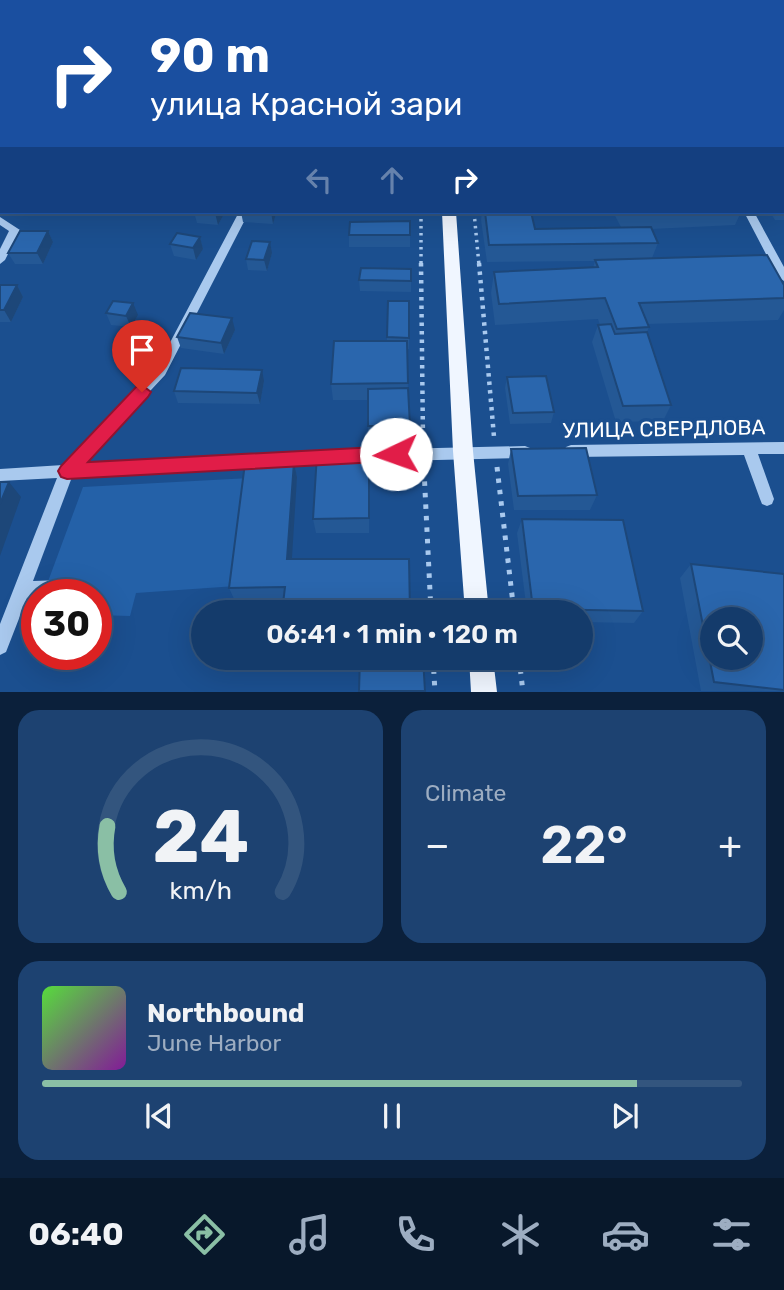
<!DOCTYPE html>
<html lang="en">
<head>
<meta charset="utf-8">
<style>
  body { margin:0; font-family:Rubik,sans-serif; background:#1d4271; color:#f1f3f6; height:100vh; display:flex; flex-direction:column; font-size:26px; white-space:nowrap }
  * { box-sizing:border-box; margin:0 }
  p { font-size:23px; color:#9dadc1 }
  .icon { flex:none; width:38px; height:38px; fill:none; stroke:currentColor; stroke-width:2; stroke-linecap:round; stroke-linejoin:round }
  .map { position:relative; height:692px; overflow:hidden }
  .drawer { display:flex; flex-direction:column; gap:18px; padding:18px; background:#0b203b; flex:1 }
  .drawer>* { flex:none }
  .hud { position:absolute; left:0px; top:0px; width:784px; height:214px; box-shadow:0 7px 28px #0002,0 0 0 2px #33557e; background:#1a4fa0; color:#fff; overflow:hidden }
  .controls { position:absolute; left:700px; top:607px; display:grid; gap:14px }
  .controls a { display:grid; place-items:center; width:63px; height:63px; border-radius:50%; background:#143b6b; box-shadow:0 7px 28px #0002,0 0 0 2px #33557e; font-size:35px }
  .speed { position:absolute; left:21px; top:579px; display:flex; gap:14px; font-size:35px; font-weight:700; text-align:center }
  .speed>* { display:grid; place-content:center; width:91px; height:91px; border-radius:50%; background:#143b6b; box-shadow:0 7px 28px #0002,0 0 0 2px #33557e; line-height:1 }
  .speed .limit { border:10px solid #d22; background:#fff; color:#111 }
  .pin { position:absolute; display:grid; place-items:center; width:60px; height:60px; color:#fff; margin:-72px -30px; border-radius:50% 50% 50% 0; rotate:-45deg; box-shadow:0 0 7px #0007 }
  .pin .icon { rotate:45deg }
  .me { position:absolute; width:77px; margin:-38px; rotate:267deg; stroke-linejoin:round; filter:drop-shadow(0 0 5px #0008) }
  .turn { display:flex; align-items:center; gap:24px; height:147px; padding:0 35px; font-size:32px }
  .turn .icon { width:91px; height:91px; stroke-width:2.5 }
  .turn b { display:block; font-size:49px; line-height:60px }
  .lanes { display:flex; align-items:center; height:66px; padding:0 35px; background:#0003; justify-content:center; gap:35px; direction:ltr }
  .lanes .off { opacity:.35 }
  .big { font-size:52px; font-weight:600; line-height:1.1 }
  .drawer .widget { flex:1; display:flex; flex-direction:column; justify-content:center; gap:10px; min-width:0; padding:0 24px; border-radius:21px; background:#1d4271 }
  .drawer .dial { align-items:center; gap:0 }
  .dial svg { height:182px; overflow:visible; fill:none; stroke:#33557e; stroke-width:7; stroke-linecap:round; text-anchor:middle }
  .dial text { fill:#f1f3f6; stroke:none }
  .song { display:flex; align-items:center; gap:21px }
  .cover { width:84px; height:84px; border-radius:10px; background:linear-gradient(135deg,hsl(110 70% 55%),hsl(290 70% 35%)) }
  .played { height:7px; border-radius:4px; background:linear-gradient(90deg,#8abfa5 85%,#33557e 85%) }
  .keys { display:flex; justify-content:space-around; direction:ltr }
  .heat { display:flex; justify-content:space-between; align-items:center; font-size:38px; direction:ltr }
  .drawer .tiles { flex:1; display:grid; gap:18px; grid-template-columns:1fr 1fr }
  .widget:last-child { grid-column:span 2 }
  .trip { position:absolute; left:191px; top:600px; width:402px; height:70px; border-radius:35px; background:#143b6b; box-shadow:0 7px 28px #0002,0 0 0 2px #33557e; font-weight:600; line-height:70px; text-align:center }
  .tab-bar { display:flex; height:112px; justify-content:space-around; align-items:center; background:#08182b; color:#9dadc1 }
  .tab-bar .icon { width:49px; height:49px }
  .tab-bar .current { color:#8abfa5 }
  .tab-bar b { font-size:32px; color:#f1f3f6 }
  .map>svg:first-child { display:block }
  .green { fill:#2461a8 }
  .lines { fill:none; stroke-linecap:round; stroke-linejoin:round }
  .path-far2 { stroke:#a9c9ee; stroke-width:3.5; stroke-dasharray:2.5 4.5; stroke-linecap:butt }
  .path-far1 { stroke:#a9c9ee; stroke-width:4.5; stroke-dasharray:3.5 5; stroke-linecap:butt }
  .path { stroke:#a9c9ee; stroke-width:5; stroke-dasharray:4.5 7; stroke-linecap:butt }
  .minor { fill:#a9c9ee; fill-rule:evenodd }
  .major { fill:#f0f6ff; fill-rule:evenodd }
  .wall { fill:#245895 }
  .shaded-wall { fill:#1d4779 }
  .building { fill:#2a66ad; stroke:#1d4779; stroke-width:2; fill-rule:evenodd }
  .route { fill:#e11d48; stroke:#92132f; stroke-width:2 }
  .labels { text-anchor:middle; stroke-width:7; stroke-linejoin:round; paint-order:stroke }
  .street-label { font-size:21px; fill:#fff; stroke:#1b4f8f }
</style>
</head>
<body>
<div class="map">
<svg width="784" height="692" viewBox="0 0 784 692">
  <rect width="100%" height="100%" fill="#1b4f8f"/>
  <!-- green -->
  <path class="green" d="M250 478 236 586 136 593 130 616 96 615V595H43L83 487Z"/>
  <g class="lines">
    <!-- path-far2 -->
    <path class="path-far2" d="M421 212V265
      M474 212 479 265"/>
    <!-- path-far1 -->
    <path class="path-far1" d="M421 263 423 440
      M479 263 494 437"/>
    <!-- path -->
    <path class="path" d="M497 467 514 612
      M424 470 431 612
      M433 658 435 692
      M519 658 523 692"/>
    <!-- minor -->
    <path class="minor" d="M74 0H80L81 2H74Z
      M758 0H764V2H758Z
      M0 31H2V35H0Z
      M0 58H2V65H0Z
      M782 91H784V96H782Z
      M239 212H249L165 375 82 464 332 451 337 453 339 457 337 461 72 477 33 581 63 580 69 582 71 588 69 594 65 595H37V597L27 598 6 652 0 655V624L57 478 0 481V469L63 465 156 369Z
      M744 212H754L784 267V281L778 277Z
      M0 217 20 230 5 260 0 264V249L9 231 0 225Z
      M784 442V454H758L774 499 772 504 767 506 762 504 760 499 744 455 571 457 566 455 564 451 566 447 571 445Z
      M525 446 530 448 532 452 530 456 525 458 354 462 349 460 347 456 349 452 354 450Z"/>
    <!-- major -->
    <path class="major" d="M448 0H458L459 2H449Z
      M442 212H456L473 451 489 612H465L453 451Z
      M469 658H493L497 692H471Z"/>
  </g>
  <!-- wall -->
  <path class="wall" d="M104 0H130L128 2H105Z
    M513 0H531L514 2Z
    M2 64V88H0V65Z
    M0 176H2V204H0Z
    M782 191H784V220H775L770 212H782Z
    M194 212H224V214L218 225 197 223Z
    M241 212H276V214L273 224 243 222Z
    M383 212H412V216H383Z
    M482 212H531L535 229 621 227 613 212H741L735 225 652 229 658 243 652 258 784 285V310L778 320 647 324 649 327 647 332 671 405 663 421 616 422 592 342 598 325H600L598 319 495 325 491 293 494 272 593 268 595 261 487 262 481 220Z
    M48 231 53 242 43 264H15L8 253Z
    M349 235H410V247H349Z
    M200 237 203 249 196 260 174 256 170 244Z
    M272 253 267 271 248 270 246 259Z
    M411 269V292L360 291 359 280Z
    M0 285H17L23 297 11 322H0Z
    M106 313 138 315 131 327 111 325Z
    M235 330 224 354 181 348 177 337Z
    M387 337 409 338V349H407L409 436 368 437V400H333L331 384 387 341Z
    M507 377 554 412 551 423 510 424 505 388Z
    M264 381 260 404 178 403 174 391Z
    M511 449 597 495 590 510H514L508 464Z
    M294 462 297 477 284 599 235 601 229 588Z
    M369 468V533H316L313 519Z
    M522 519 643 611 634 623 581 622V612H527L517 533Z
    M691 564 784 574V691H701L680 578Z"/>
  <!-- shaded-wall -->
  <path class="shaded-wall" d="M216 212H224V214L218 225 215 213Z
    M271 212H276V214L273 224Z
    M48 231 53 242 43 264 37 253Z
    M200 237 203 249 196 260 193 248Z
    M270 242 272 253 267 271 264 260Z
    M17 285 23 297 11 322 4 310Z
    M133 303 138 315 131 327 126 316Z
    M232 318 235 330 224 354 221 343Z
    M262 370 264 381 260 404 257 393Z
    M294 462 297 477 291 573 287 559Z
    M9 482 21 497 0 556V504Z"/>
  <!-- building -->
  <path class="building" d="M179 0H207L205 2H177Z
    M1 64H2V77H0Z
    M0 176H2V192H0Z
    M782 191H784V209H782Z
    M485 212H531L535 229 651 227 658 243 489 245Z
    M627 212H673L628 214Z
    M410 221V235H349L350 222Z
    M20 231H48L37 253H8Z
    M177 233 200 237 193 248 170 244Z
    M252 241 270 242 264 260 246 259Z
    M767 255 784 285V298L639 303 649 327 617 329 605 298 499 304 494 272 598 267 595 260Z
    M361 268 411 269V281L359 280Z
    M0 285H17L4 310H0Z
    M113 301 133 303 126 316 106 313Z
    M388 301H409V338L387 337Z
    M190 313 232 318 221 343 177 337Z
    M611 324 615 334 647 332 671 405 623 406 598 325Z
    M334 341H407L408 383 331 384Z
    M181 368 262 370 257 393 174 391Z
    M546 376 554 412 513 413 507 377Z
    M408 388 410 426H368V389Z
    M586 448 597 495 518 496 511 449Z
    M369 453V518L313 519 317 454Z
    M294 462 287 559H409L410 612H282L285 587 229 588 245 463Z
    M0 482H9L0 504Z
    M522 519 623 520 643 611 533 609Z
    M691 564 784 574V690L714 682ZM712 620H751V658H712Z
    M360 658H423L425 691H359Z"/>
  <!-- route -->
  <path class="route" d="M142 385 151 392 148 397 88 462 396 446 402 448 405 454 402 459 396 461 67 479 61 477 58 471 61 466 136 387Z"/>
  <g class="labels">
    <!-- street labels -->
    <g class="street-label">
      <text transform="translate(664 429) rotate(-1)" y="7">УЛИЦА СВЕРДЛОВА</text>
    </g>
  </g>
</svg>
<div class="controls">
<a><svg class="icon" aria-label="search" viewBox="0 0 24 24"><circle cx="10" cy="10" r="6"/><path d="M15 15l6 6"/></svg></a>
</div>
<div class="speed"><div class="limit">30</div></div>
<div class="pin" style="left:142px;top:392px;background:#d93025"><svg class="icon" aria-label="arrive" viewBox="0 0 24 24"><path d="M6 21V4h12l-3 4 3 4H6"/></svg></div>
<svg class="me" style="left:396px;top:454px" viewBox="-20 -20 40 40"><circle r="19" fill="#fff"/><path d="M0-13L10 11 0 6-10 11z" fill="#e11d48"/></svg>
<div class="trip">06:41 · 1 min · 120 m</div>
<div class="hud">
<div class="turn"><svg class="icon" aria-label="right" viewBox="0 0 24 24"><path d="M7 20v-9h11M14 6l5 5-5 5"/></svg><div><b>90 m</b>улица Красной зари</div></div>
<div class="lanes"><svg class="icon off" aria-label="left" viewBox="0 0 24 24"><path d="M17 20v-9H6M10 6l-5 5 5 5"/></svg><svg class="icon off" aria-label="ahead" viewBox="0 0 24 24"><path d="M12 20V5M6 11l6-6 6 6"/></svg><svg class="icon" aria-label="right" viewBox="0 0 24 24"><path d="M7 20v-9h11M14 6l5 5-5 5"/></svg></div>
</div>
</div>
<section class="drawer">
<div class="tiles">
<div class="widget dial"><svg viewBox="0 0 100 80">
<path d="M14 69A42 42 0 1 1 86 69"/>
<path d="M14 69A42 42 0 0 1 9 40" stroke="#8abfa5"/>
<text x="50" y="56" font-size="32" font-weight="700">24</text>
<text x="50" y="72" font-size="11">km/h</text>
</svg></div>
<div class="widget"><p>Climate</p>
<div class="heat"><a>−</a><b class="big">22°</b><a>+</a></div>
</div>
<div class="widget">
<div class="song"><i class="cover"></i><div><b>Northbound</b><p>June Harbor</p></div></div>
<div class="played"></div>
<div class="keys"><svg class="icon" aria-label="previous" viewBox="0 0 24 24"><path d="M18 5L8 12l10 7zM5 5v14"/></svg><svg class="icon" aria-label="pause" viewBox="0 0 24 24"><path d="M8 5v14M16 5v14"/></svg><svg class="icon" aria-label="next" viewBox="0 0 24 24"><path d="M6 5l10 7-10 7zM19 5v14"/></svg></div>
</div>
</div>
</section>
<nav class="tab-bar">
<b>06:40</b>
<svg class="icon current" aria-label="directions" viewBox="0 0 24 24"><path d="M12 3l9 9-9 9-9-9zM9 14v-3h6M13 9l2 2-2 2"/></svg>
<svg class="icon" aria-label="music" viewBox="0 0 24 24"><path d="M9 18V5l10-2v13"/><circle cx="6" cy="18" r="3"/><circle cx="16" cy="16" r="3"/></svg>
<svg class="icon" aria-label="phone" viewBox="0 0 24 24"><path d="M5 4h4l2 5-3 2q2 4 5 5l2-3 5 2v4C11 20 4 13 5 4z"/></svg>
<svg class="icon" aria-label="climate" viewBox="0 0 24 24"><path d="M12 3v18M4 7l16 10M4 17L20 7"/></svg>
<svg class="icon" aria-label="car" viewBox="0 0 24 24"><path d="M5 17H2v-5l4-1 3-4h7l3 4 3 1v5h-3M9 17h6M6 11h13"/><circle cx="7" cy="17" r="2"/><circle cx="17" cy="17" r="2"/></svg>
<svg class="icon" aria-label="filters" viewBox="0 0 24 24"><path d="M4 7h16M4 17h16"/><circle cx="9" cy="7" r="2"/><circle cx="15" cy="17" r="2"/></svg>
</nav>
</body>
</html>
